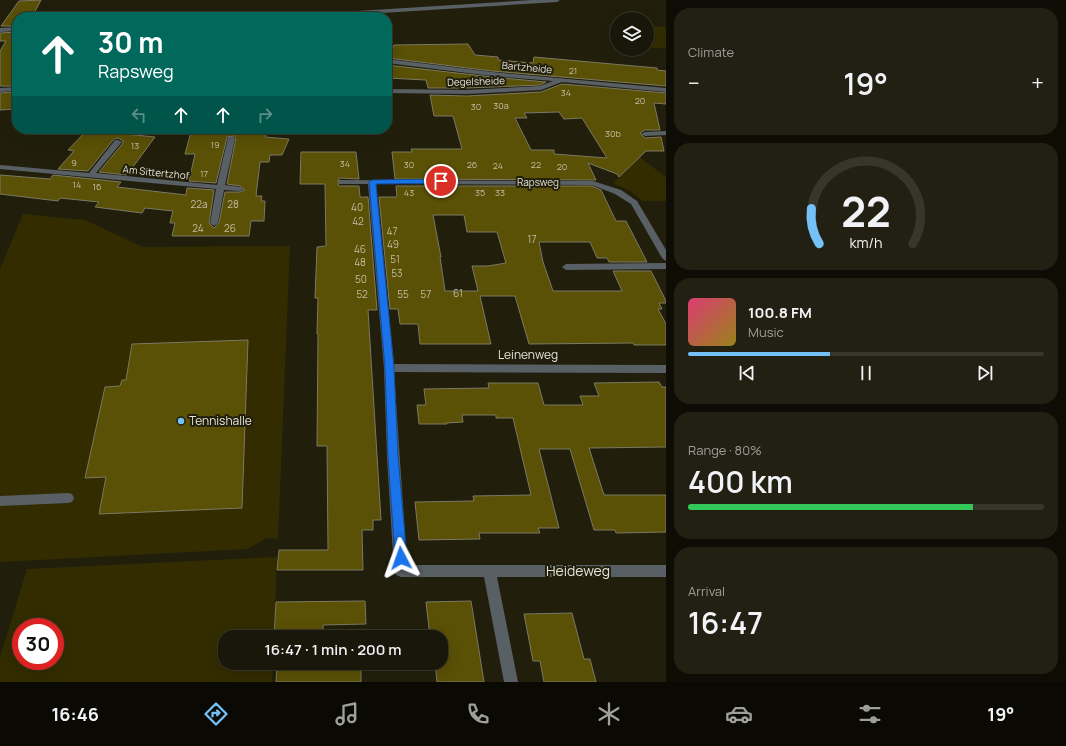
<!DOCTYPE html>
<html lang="en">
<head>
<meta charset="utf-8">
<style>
  body { margin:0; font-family:Manrope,sans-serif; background:#222012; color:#f1f3f6; height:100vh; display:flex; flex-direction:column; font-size:15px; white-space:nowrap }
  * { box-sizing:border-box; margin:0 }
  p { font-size:13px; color:#9f9f9c }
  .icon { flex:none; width:22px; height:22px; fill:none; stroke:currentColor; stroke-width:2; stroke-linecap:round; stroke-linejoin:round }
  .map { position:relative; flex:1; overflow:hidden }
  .side { display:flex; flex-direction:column; gap:8px; padding:8px; background:#0e0d05; width:400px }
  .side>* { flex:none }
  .top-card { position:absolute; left:12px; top:12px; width:380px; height:122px; border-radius:16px; box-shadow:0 4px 16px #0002,0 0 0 1px #37362a; background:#00695c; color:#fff; overflow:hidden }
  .buttons { position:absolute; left:610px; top:12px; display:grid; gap:8px }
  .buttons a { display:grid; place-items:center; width:44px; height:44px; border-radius:50%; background:#191709; box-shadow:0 4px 16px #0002,0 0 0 1px #37362a; font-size:20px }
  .speed { position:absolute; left:12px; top:618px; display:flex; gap:8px; font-size:20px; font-weight:700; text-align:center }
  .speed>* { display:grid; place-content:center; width:52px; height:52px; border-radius:50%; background:#191709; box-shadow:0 4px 16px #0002,0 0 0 1px #37362a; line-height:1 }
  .speed .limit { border:6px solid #d22; background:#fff; color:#111 }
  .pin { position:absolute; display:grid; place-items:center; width:34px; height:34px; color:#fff; margin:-17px; border:2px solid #fff; border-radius:50%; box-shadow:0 1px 4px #0007 }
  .me { position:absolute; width:44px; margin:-22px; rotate:356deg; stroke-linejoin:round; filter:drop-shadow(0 0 3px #0008) }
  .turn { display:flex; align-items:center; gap:14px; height:84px; padding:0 20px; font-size:18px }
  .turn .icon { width:52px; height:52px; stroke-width:2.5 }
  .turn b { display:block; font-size:28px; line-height:34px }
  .lanes { display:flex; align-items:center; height:38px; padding:0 20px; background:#0003; justify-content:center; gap:20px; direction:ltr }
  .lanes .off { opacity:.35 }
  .big { font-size:30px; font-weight:600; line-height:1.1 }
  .side .widget { flex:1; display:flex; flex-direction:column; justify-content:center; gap:6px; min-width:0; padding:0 14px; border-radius:16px; background:#222012 }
  .side .dial { align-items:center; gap:0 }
  .dial svg { height:104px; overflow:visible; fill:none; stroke:#37362a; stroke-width:7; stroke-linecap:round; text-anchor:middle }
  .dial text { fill:#f1f3f6; stroke:none }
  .song { display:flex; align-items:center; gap:12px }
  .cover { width:48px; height:48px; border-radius:6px; background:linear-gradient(135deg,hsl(340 70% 55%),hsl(50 70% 35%)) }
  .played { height:4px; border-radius:2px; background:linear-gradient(90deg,#73c1f6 40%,#37362a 40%) }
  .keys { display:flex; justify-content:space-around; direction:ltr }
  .heat { display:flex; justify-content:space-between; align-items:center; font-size:22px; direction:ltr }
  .charge { height:6px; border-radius:3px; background:linear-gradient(90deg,#34c759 80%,#37362a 0) }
  .trip { position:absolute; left:218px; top:630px; width:230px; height:40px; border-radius:16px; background:#191709; box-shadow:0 4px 16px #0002,0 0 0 1px #37362a; font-weight:600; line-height:40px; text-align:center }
  .menu { display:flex; height:64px; justify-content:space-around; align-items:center; background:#0a0904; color:#9f9f9c }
  .menu .icon { width:28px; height:28px }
  .menu .current { color:#73c1f6 }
  .menu b { font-size:18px; color:#f1f3f6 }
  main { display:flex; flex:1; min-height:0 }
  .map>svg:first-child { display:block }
  .green { fill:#322c00; fill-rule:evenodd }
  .building { fill:#5a5006; stroke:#7c7963; fill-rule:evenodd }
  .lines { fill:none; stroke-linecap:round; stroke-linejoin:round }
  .minor { fill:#586066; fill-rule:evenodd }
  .route { fill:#1a73e8; stroke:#114b97 }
  .poi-dot { fill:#73c1f6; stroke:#211f0c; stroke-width:1.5 }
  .labels { text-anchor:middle; stroke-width:4; stroke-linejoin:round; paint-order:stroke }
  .far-number-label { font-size:9px; fill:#c2bea3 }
  .far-street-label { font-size:10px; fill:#e4e3d7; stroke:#211f0c }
  .number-label { font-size:10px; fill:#c2bea3 }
  .street-label { font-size:12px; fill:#e4e3d7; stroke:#211f0c }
  .poi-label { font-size:12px; fill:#e4e3d7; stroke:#211f0c; text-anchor:start }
  .near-street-label { font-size:14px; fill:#e4e3d7; stroke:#211f0c }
</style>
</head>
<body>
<main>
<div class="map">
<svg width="666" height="682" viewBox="0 0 666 682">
  <rect width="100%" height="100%" fill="#211f0c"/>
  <!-- green -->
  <path class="green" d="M647 26 666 27V48H651L647 41Z
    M618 150H630L666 177V201H643L630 191 613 183 628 169Z
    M23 214 85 220 143 247 290 246 278 539 267 538 247 549 0 562V269Z
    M277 557 274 637H225V663H273L272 682H0V657L27 569ZM21 627H55V661H21Z"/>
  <!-- building -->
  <path class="building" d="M41 0 32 17H17V26H1L19 1Z
    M17 32V86H0V51L6 41H0V33Z
    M468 44 475 55 498 57V60L533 63 534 57 657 68V70L666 71V86L492 71 388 58 394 45Z
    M387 65 492 77 546 82 540 85 467 88H428L426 80 387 78Z
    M562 84 666 93V104L654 103 660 130H645L640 133 645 138 661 137 664 151H646L619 177 617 174 588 163 596 180 395 179 392 152H412L411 149H462L453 116H434L430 95 467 96 541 92ZM559 112 564 119 582 118 607 158 554 154V150H531L515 118H527L524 113Z
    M17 92V109L0 110V93Z
    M88 129H108L105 132 155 137 127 175 99 172 123 143V141L118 138 114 139 88 171 58 169 74 151 68 150Z
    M196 129H269L265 137 289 139 282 155H270L269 162H260L256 196H262L261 201H265L264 221H251L249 236H172L175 223H170L173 211 145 208 142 213 95 207 99 202 60 198 58 201 0 194V175L50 179 53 175 121 182 117 187 186 195 187 188 214 190 209 223 214 228 219 223 225 192H240L245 190 240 186 227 184 236 138 234 136 227 137 216 183 189 181 195 154H185L191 132H194Z
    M301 152H356L359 179 339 178 338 184 339 186H359L360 197H368L377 310H368L381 520H373V530H362L363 570H277L279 550H328L327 446H317L318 334H317L318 298H315L317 247 326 246 325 184H300Z
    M396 186H592L601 190 616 221H626L647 262H609L607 258H597L590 242H539L543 262 553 291H622L613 271H651L666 301V303H659L662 309H658L666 324V345H634L633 343 529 344 515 296H480L491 344H420L418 324H400L398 309H390L379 197H397ZM433 215H464L467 232H497L506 263 488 266H472L478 291H445L440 257H441Z
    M248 340 242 508 99 514 106 477 85 478 105 387 120 386 122 380H126L132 344Z
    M659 382 662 387H666V447L589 448 604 495H666V532L616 533 615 530H594L570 449H539L559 528H538L540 533H479L480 539 419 540 415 502 474 501 473 496 531 495 513 418H496V415H462L463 422 446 423 447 424H419L417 405H426L424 389 489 388 488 383H538L544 405H583L580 396H599L594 383Z
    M365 601 366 624 323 625V637H274L276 602Z
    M471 601 484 682H437L435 663H441V637H430L426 602Z
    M572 613 584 659H590L596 682H544L540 661H533L524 614Z
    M277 663H361V682H276Z"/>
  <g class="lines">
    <!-- minor -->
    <path class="minor" d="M532 0H560L557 2 318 17H289L292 15Z
      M17 27V31L0 32V28Z
      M387 59 492 72 666 88V92L562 82 541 90 467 94 387 93V89L467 90 540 86 553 81 492 76 387 63Z
      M17 87V91L0 92V88Z
      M666 131V135L645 136 641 134 645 132Z
      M228 137H234L235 139 225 185 240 187 244 189 240 191 224 190 218 223 214 226 210 223 216 189 0 169V165L89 173 115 140H118L122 142 96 173 217 185Z
      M339 180 593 181 621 190 637 201 666 250V261L662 258 631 204 615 194 592 185 376 184 394 364 666 365V373L394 372 407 565H666V577H497L518 682H504L484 577H401L396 575 394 571 387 456 384 368 368 184H339Z
      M666 263V269L566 270 562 267 566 264Z
      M68 493 72 494 74 498 72 502 68 503 0 506V496Z"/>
  </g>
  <!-- route -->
  <path class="route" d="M441 179 444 180V183L376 184 394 368 398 456 407 558 405 561 401 563 397 561 395 558 388 456 385 368 369 182 372 180Z"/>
  <!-- markers -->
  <circle class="poi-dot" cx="181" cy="421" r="4"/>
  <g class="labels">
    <!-- far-number labels -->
    <g class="far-number-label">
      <text x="573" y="74">21</text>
      <text x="566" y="96">34</text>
      <text x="640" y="104">20</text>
      <text x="501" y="109">30a</text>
      <text x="476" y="110">30</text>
      <text x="613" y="137">30b</text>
      <text x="215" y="148">19</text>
      <text x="135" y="149">13</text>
      <text x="74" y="166">9</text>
      <text x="345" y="167">34</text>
      <text x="409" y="168">30</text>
      <text x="472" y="168">26</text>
      <text x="536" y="168">22</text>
      <text x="498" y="169">24</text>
      <text x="562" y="170">20</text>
      <text x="204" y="177">17</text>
      <text x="77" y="188">14</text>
      <text x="97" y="190">16</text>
      <text x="409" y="196">43</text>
      <text x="480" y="196">35</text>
      <text x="500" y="196">33</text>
    </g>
    <!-- far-street labels -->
    <g class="far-street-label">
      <text transform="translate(527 67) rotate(5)" y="4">Bartzheide</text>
      <text transform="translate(476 81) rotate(-2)" y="4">Degelsheide</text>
      <text transform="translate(156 172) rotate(6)" y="4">Am Sittertzhof</text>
      <text x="538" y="186">Rapsweg</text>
    </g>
    <!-- number labels -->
    <g class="number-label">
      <text x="199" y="208">22a</text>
      <text x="233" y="208">28</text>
      <text x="357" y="211">40</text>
      <text x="358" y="225">42</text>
      <text x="198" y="232">24</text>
      <text x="230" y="232">26</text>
      <text x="392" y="235">47</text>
      <text x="532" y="243">17</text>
      <text x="393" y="248">49</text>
      <text x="360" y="253">46</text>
      <text x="395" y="263">51</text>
      <text x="360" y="266">48</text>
      <text x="397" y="277">53</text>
      <text x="361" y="283">50</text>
      <text x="458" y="297">61</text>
      <text x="362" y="298">52</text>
      <text x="403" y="298">55</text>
      <text x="426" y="298">57</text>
    </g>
    <!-- street labels -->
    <g class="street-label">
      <text x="528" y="359">Leinenweg</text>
    </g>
    <!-- poi labels -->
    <g class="poi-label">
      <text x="189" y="425">Tennishalle</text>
    </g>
    <!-- near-street labels -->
    <g class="near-street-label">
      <text x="578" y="576">Heideweg</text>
    </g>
  </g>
</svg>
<div class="buttons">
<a><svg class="icon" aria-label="layers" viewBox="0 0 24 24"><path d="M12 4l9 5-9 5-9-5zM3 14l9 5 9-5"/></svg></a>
</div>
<div class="speed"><div class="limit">30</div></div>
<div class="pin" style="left:441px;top:181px;background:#d93025"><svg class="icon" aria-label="arrive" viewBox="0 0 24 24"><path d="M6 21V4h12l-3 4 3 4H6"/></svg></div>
<svg class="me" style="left:401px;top:558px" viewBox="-20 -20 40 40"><path d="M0-17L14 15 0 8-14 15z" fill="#1a73e8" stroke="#fff" stroke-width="4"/></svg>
<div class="trip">16:47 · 1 min · 200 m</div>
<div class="top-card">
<div class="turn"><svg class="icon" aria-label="ahead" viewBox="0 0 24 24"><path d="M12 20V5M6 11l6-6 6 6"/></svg><div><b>30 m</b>Rapsweg</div></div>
<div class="lanes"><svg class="icon off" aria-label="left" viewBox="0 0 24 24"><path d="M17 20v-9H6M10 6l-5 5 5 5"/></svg><svg class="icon" aria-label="ahead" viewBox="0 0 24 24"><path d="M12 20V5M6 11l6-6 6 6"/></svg><svg class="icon" aria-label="ahead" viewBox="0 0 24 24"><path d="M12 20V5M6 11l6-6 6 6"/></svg><svg class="icon off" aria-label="right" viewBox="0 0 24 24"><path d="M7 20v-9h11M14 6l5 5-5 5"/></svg></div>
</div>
</div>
<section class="side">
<div class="widget"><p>Climate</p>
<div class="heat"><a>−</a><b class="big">19°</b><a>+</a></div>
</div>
<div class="widget dial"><svg viewBox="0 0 100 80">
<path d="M14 69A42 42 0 1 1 86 69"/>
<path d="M14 69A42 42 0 0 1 8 42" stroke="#73c1f6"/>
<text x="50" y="56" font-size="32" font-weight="700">22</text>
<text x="50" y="72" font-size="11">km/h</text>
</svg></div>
<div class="widget">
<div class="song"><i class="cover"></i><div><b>100.8 FM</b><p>Music</p></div></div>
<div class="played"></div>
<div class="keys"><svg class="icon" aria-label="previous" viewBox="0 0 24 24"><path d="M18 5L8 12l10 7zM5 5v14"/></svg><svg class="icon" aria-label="pause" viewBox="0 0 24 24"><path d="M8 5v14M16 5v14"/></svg><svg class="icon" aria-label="next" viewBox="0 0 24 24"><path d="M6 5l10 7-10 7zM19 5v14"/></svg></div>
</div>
<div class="widget"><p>Range · 80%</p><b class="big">400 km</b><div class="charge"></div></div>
<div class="widget"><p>Arrival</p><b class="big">16:47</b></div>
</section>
</main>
<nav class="menu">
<b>16:46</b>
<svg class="icon current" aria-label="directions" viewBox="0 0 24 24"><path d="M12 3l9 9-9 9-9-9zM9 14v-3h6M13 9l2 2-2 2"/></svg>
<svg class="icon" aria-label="music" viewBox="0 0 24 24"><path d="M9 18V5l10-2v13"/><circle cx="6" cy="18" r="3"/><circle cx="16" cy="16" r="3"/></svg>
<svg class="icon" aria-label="phone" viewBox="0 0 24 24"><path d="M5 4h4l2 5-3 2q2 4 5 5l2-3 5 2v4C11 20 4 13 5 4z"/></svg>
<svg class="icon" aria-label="climate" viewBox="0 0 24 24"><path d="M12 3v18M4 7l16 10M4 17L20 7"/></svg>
<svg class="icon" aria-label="car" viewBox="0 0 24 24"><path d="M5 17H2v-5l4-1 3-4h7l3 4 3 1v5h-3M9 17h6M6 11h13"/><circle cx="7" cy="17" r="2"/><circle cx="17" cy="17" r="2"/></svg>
<svg class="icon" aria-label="filters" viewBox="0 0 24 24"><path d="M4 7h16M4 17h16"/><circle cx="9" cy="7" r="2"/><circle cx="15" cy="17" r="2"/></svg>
<b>19°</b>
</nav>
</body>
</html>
